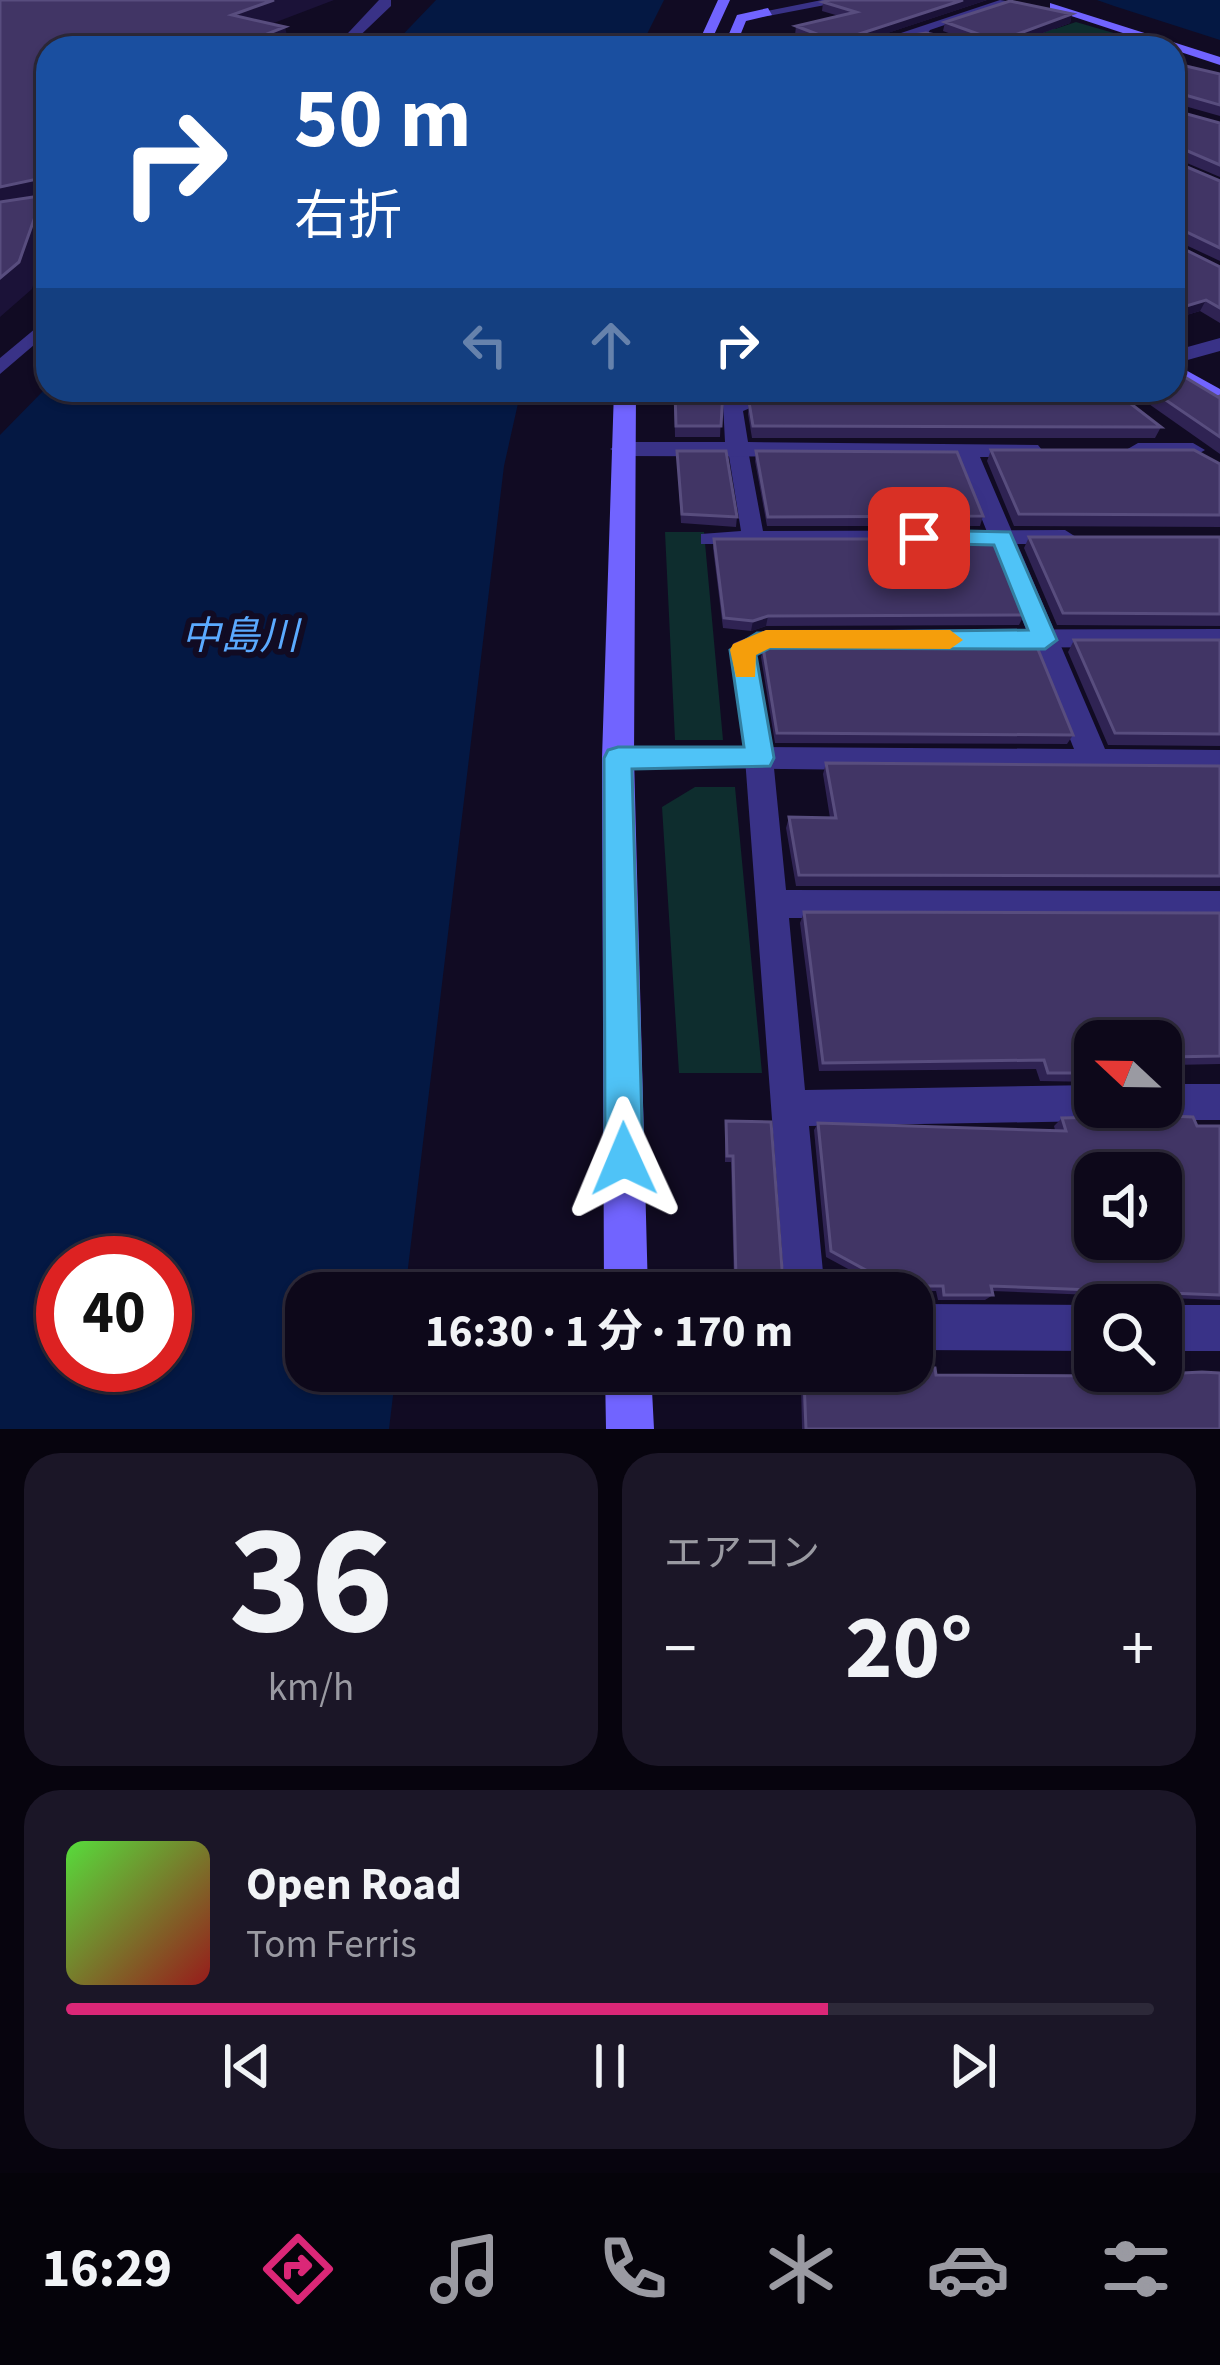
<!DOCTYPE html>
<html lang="ja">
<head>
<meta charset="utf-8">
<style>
  body { margin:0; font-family:"Source Sans 3","Noto Sans JP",sans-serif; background:#1b1627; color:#f1f3f6; height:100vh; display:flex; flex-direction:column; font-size:45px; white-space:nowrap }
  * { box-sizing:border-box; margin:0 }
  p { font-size:39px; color:#9a9aa2 }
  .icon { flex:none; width:66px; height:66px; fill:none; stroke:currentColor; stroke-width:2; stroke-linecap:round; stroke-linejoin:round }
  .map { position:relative; height:1429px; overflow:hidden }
  .side { display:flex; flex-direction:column; gap:24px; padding:24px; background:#07040e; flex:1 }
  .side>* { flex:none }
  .banner { position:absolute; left:36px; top:36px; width:1149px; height:366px; border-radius:36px; box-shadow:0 3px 9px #0004,0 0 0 3px #2d2939; background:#1a4fa0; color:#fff; overflow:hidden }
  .needle { width:78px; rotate:292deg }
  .fabs { position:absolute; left:1074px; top:1020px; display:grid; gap:24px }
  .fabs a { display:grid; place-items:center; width:108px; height:108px; border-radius:24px; background:#0d081a; box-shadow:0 3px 9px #0004,0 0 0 3px #2d2939; font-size:60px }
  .speed { position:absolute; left:36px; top:1236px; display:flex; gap:24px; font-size:60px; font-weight:700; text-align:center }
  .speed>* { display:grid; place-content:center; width:156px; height:156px; border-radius:50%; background:#0d081a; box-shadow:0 3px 9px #0004,0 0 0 3px #2d2939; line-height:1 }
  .speed .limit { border:18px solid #d22; background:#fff; color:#111 }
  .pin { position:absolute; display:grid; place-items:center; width:102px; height:102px; color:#fff; margin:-51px; border-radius:24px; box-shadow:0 6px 18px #0006 }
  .me { position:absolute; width:132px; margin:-66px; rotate:359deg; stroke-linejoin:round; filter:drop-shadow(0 0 9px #0008) }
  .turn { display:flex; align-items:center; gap:42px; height:252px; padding:0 60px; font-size:54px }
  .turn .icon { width:156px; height:156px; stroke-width:2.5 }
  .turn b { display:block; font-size:84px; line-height:102px }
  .lanes { display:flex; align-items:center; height:114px; padding:0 60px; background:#0003; justify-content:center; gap:60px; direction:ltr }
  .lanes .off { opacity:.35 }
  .big { font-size:90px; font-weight:700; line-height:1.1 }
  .side .tile { flex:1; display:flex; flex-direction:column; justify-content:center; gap:18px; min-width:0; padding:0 42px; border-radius:36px; background:#1b1627 }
  .side .dial { align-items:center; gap:0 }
  .dial b { font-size:156px; line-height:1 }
  .song { display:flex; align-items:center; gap:36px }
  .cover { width:144px; height:144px; border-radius:18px; background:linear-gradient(135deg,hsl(110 70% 55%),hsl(0 70% 35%)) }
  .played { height:12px; border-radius:6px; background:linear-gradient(90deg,#db2777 70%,#2d2939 70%) }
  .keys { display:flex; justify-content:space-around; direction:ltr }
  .heat { display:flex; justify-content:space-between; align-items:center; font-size:66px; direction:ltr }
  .side .tiles { flex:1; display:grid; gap:24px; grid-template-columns:1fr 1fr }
  .tile:last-child { grid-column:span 2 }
  .trip { position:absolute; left:285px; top:1272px; width:648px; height:120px; border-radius:36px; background:#0d081a; box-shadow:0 3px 9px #0004,0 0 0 3px #2d2939; font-weight:700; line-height:120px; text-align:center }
  .menu { display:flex; height:192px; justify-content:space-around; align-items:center; background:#05030a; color:#9a9aa2 }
  .menu .icon { width:84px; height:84px }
  .menu .selected { color:#db2777 }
  .menu b { font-size:54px; color:#f1f3f6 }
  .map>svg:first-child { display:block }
  .green { fill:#0e2d2e }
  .water { fill:#041843; fill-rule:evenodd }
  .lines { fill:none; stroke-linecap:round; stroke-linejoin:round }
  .lane { fill:#393287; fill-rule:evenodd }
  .street { fill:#393287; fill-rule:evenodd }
  .secondary { fill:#7164ff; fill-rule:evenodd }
  .wall { fill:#2f2353 }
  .shaded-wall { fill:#1b1238 }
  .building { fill:#413565; stroke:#584d7e; stroke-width:3; fill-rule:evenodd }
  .route { fill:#4fc3f7; stroke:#337fa1; stroke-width:3 }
  .slow { fill:#f59e0b }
  .labels { text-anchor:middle; stroke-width:12; stroke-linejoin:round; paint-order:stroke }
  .water-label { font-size:39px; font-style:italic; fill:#5baaff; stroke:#110b23 }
</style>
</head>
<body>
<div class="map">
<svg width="1220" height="1429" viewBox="0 0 1220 1429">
  <rect width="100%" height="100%" fill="#110b23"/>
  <!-- green -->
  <path class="green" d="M1076 22 1165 48H986L1043 26 1055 29Z
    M665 532H704L723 740H675Z
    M695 787H735L762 1073H679L662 807Z"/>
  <!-- water -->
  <path class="water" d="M436 0H664L640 48H390Z
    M1097 0H1220V40L1114 6Z
    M48 386V390H521L504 466 405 1293H306V1371H396L389 1429H0V435ZM63 1263H165V1365H63Z"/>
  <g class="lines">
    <!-- lane -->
    <path class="lane" d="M48 318V333L0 374V358Z
      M738 444 748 450 763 531 1065 530 1076 537 1065 544H701V534L741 531 728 450Z
      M1220 629V647L769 648 756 654 773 758 786 890 1220 891V919L789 918 805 1090 1095 1085V1107H1111L1108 1116 1095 1121 809 1126 825 1293H785L745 758 730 650 734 643 766 630Z
      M1161 1084H1220V1120H1161L1148 1115 1145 1107H1161Z"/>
    <!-- street -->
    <path class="street" d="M379 0H391V6L347 48H334Z
      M822 0H851L768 16 762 12Z
      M1000 0 1012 2 930 30 926 36 877 48H856Z
      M1220 338V351L1173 364V351Z
      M762 390H794L743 411 748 442 1038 445 1042 450 1030 457H980L1105 749 1220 750V774L607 767 602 758 607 749 618 746 1074 749 957 457 622 456 610 449 622 442H725L723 403Z
      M1138 443H1193L1205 450 1193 457 1130 455 1126 450Z
      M912 1304 1095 1305V1351L912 1350Z
      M1161 1305H1220V1351H1161Z"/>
    <!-- secondary -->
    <path class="secondary" d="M718 0H730L708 48H696Z
      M1050 3 1220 57V65L1050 9Z
      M768 8 772 15 746 21 735 48H723L737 15Z
      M1173 363 1220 389V405L1173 378Z
      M614 390H636L634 758 648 1293H604L602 758Z
      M605 1371H651L654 1429H606Z"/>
  </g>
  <!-- wall -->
  <path class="wall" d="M830 0H987L857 43H976L943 31 945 22 1072 14 1070 23 1002 48H827L795 35 796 26 839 16 822 11 823 2Z
    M1173 63 1220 74V116L1174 103 1176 111 1220 123V177L1175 158V162L1220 181V261L1175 240 1176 245 1220 267V323L1200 311 1173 319Z
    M674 390H748L722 398 720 437H675Z
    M1129 390H1173L1220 396V454Z
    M749 402 1161 427 1155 438H752L748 414Z
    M991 450 1220 464V527L1014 526 987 461Z
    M677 451 737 517 736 527 681 523Z
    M756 451 983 516 980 526H767L755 461Z
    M1029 537H1220V626L1057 625 1024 548Z
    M714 539 1024 615 1019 625 766 626 751 631 723 628 713 548Z
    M1074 640H1220V746L1108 745 1068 652Z
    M763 647 1073 735 1067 744 775 743 761 657Z
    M826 763 1220 766V886H796L786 828 789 817 830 818 823 774Z
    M804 912 1220 913V1064L1173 1065 1167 1078V1094L1161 1099V1041H1095V1082L1040 1081 1036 1069 819 1071 800 923Z
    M1114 1107H1154L1157 1111 1197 1126H1220V1300L992 1291 993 1295 985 1300H938L936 1291H889L826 1257 814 1130 818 1123 1055 1130 1054 1126 1062 1118 1106 1117 1112 1115Z
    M726 1121 783 1282 780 1286 734 1283 731 1162H725V1127Z
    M867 1371H912L936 1375 1124 1376 1220 1429H802L801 1383 804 1380 868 1386Z"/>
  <!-- shaded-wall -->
  <path class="shaded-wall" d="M274 0H334L237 37 232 15Z
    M963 0H987L855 44 853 40 856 35Z
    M1072 14 1070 23 1002 48H980Z
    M285 27 290 48H231Z
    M37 179 42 193 48 180V236L32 289 0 317V187Z
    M1206 300 1200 311 1173 319V310Z
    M722 390H748L722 399Z
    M768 616 766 626 751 631 753 621Z"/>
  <!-- building -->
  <path class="building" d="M0 0H274L232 15 285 27 231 48H48V180L19 262 0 278V202L40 196 42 183 37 179 0 187Z
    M830 0H963L856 35 853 40 858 44 926 33 979 44 984 40 981 35 945 22 1010 1 1072 14 980 48H820L850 47 796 26 856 12 823 2Z
    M1173 63 1220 74V105L1178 93 1173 97Z
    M1173 100 1176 111 1220 123V165L1174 145 1175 162 1220 181V248L1174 226 1176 245 1220 267V308L1206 300 1173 310Z
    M1173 370 1218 397 1220 396V437L1151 390H1173Z
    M675 390H723L721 426H676Z
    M779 390H1113L1161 427 753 426 749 402Z
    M991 450H1194L1220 464V515L1019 514Z
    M677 451H726L737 517 682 514Z
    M756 451 957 452 983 516 768 517Z
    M1029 537H1220V614L1063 613Z
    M714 539H993L1024 615 768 616 753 621 724 618Z
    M1074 640H1220V734L1115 733Z
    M1035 642 1073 735 777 733 763 647 772 643Z
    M826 763 1220 766V876L799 875 789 817 836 818Z
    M804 912 1220 913V1056L1170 1057 1175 1071 1167 1076V1094H1161V1041H1095V1073H1048L1044 1060 823 1063Z
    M1122 1107H1154L1157 1111 1170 1116 1193 1117 1197 1126H1220V1295L991 1286 993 1295H944L943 1286H895L831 1251 818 1123 1066 1131 1062 1118 1106 1117 1119 1112ZM1095 1173H1161V1239H1095Z
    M726 1121 771 1122 783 1282 736 1279 733 1156H727Z
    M912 1367 935 1368 936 1375 1124 1376 1202 1372 1220 1373V1429H806L804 1380 873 1386 872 1371H912Z"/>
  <!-- route -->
  <path class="route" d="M919 530 1010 532 1057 640 1045 649 770 648 756 655 774 758 770 766 632 769 643 1159 637 1173 624 1178 611 1173 605 1159 604 758 608 750 618 747H744L730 650 757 633 1028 630 994 545 911 543 908 538Z"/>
  <!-- slow -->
  <path class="slow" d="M766 630H950L963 640 950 649 770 648 756 655 755 677H736L730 650 733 644Z"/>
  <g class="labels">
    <!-- water labels -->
    <g class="water-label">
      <text x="240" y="649">中島川</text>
    </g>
  </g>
</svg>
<div class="fabs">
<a><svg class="needle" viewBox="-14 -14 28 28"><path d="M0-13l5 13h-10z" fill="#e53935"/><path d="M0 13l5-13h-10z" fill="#9a9aa2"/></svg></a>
<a><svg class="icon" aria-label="sound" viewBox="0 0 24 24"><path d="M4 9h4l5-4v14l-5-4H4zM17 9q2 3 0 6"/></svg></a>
<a><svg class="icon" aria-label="search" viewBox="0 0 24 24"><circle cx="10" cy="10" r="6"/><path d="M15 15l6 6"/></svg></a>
</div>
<div class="speed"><div class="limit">40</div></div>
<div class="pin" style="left:919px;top:538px;background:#d93025"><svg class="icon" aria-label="arrive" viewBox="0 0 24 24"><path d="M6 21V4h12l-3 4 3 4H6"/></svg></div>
<svg class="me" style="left:624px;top:1159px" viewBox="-20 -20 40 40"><path d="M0-17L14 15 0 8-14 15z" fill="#4fc3f7" stroke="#fff" stroke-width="4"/></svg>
<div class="trip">16:30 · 1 分 · 170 m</div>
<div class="banner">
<div class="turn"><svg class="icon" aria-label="right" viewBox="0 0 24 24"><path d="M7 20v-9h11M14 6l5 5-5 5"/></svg><div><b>50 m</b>右折</div></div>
<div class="lanes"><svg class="icon off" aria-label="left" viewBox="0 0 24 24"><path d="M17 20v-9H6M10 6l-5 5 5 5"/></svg><svg class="icon off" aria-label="ahead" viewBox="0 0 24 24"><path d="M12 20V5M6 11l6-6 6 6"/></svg><svg class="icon" aria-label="right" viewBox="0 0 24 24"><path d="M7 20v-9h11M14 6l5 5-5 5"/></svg></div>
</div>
</div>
<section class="side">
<div class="tiles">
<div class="tile dial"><b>36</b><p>km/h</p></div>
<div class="tile"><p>エアコン</p>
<div class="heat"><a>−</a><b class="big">20°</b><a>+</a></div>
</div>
<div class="tile">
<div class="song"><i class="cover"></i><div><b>Open Road</b><p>Tom Ferris</p></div></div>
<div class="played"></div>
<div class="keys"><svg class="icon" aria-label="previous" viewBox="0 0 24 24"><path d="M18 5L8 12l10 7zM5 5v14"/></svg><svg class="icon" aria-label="pause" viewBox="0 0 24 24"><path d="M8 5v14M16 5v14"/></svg><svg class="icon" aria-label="next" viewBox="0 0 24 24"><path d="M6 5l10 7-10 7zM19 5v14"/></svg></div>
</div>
</div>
</section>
<nav class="menu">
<b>16:29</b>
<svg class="icon selected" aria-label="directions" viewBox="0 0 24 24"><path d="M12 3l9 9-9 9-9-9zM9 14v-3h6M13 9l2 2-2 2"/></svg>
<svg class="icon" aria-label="music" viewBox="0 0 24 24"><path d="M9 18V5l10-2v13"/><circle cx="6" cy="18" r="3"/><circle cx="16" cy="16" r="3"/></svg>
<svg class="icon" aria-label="phone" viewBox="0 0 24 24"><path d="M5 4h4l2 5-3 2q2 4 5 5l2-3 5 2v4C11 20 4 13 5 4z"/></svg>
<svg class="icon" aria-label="climate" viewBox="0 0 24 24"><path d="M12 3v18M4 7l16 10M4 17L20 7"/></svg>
<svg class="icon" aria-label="car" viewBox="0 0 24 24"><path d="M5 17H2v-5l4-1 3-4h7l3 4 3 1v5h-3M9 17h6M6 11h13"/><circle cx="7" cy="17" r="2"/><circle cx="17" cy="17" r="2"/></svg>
<svg class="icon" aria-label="filters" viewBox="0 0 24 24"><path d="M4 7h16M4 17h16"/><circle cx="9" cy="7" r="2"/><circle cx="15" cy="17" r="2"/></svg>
</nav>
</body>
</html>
